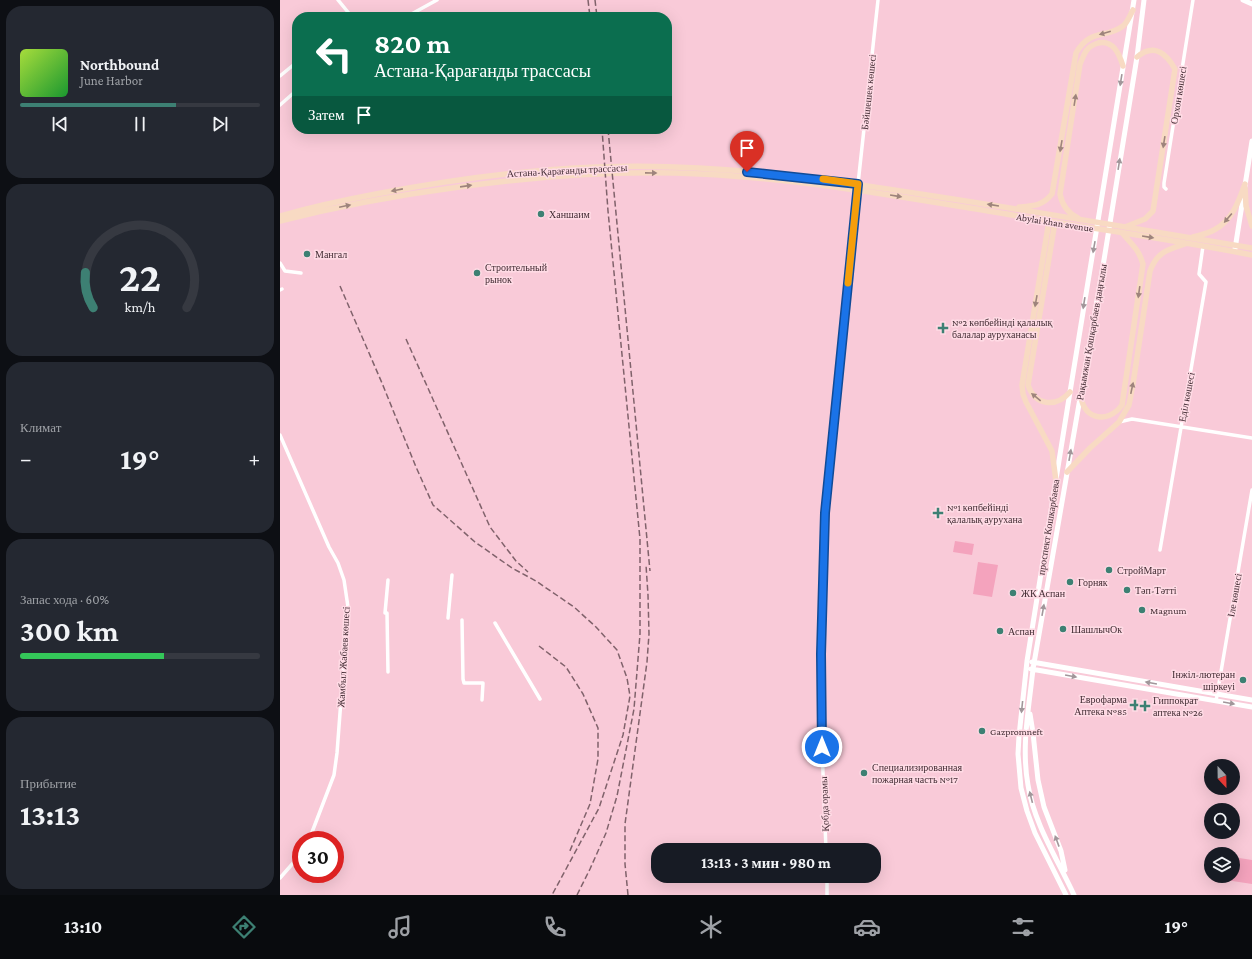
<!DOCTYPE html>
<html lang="ru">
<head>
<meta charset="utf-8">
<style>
  body { margin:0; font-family:"Crimson Pro",serif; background:#242831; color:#f1f3f6; height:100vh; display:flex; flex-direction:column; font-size:15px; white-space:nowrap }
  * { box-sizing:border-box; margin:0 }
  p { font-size:13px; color:#9ea1a6 }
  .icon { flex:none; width:22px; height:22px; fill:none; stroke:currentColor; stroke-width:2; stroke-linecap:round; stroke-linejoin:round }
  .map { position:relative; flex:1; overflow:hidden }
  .sheet { display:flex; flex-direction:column; gap:6px; padding:6px; background:#0d0f14; width:280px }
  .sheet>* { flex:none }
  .hud { position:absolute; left:12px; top:12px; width:380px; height:122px; border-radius:16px; box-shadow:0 4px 16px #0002; background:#0b6e4f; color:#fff; overflow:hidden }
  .needle { width:26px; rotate:158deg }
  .tools { position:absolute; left:924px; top:759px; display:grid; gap:8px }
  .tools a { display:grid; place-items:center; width:36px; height:36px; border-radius:50%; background:#171b24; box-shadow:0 4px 16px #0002; font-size:20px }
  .speed { position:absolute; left:12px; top:831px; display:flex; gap:8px; font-size:20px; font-weight:700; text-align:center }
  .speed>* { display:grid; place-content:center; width:52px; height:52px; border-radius:50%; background:#171b24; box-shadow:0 4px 16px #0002; line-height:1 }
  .speed .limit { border:6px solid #d22; background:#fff; color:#111 }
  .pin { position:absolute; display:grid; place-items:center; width:34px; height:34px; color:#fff; margin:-41px -17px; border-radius:50% 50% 50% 0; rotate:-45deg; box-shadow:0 0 4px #0007 }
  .pin .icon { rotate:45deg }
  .me { position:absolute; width:44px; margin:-22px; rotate:0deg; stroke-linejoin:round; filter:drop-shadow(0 0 3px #0008) }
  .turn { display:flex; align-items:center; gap:14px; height:84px; padding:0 16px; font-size:18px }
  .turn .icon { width:52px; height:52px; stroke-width:2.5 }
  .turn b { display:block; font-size:28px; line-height:34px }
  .then { display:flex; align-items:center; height:38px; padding:0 16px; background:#0003; gap:8px; font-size:15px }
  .big { font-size:30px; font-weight:700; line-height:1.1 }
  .sheet .card { flex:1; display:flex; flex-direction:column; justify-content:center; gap:6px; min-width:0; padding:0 14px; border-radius:16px; background:#242831 }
  .sheet .dial { align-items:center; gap:0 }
  .dial svg { height:104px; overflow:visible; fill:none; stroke:#363941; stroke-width:7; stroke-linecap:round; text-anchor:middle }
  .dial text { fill:#f1f3f6; stroke:none }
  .song { display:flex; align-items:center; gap:12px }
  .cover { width:48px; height:48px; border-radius:6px; background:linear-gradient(135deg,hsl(80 70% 55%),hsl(130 70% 35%)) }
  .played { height:4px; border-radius:2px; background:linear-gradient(90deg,#3d8073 65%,#363941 65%) }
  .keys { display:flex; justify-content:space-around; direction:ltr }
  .heat { display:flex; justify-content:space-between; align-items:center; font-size:22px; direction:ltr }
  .charge { height:6px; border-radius:3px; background:linear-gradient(90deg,#34c759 60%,#363941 0) }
  .trip { position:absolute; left:371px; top:843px; width:230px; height:40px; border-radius:16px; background:#171b24; box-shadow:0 4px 16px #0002; font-weight:700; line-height:40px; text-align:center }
  .menu { display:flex; height:64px; justify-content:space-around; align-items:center; background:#090b0e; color:#9ea1a6 }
  .menu .icon { width:28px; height:28px }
  .menu .active { color:#3d8073 }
  .menu b { font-size:18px; color:#f1f3f6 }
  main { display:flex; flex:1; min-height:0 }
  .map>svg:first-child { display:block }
  .grass { fill:#f4a3bd }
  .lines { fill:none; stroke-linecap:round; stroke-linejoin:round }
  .street { stroke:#fff; stroke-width:3.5 }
  .secondary { stroke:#fff; stroke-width:5 }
  .primary { stroke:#f8dac3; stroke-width:5.5 }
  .rail { stroke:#80626b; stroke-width:1.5; stroke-dasharray:6 3; stroke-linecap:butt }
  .oneway { fill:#9e847c }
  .oneway2 { fill:#a1969a }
  .route-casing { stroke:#114b97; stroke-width:10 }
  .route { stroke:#1a73e8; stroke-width:7 }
  .slow { stroke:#f59e0b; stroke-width:7 }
  .poi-dot { fill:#3d8073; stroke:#ffdbe5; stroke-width:1.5 }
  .labels { text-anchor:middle; stroke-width:3; stroke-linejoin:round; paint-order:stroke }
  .street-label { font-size:10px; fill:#432d34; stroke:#ffdbe5 }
  .poi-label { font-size:10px; fill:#432d34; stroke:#ffdbe5; text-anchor:start }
</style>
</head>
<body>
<main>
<section class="sheet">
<div class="card">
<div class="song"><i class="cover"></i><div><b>Northbound</b><p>June Harbor</p></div></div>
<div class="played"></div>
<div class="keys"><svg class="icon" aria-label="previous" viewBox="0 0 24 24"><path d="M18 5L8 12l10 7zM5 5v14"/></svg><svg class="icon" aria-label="pause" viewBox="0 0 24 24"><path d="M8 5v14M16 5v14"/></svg><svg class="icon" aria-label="next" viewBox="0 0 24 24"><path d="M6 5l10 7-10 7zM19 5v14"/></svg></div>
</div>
<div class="card dial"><svg viewBox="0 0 100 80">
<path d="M14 69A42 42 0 1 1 86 69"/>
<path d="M14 69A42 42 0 0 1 8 42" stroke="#3d8073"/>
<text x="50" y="56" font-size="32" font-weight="700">22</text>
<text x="50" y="72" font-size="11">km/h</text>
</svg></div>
<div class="card"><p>Климат</p>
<div class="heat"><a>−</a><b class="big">19°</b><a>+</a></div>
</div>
<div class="card"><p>Запас хода · 60%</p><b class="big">300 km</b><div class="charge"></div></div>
<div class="card"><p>Прибытие</p><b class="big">13:13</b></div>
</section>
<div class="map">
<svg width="972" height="895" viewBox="0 0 972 895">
  <rect width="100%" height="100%" fill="#f9cad8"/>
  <!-- grass -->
  <path class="grass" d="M675 541 694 544 692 555 673 552Z
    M698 562 718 565 712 597 693 594Z
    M953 857 972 860V884L946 880 947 876H953Z"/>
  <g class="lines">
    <!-- street -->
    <path class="street" d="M58 0 72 17
      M126 17 157 0
      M0 76 17 62
      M0 105 17 90
      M578 184 598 0
      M886 189 884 187V183L913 0
      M0 263 5 271 21 273
      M0 290 2 289
      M839 422 852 419 972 438
      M0 435 49 547 58 563 64 580 68 607 57 753 54 775 29 840
      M880 550 926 282 919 274 923 246
      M105 613 108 580
      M107 613 108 672
      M168 618 172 575
      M182 620 183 679 184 683H203L202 700
      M215 623 260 699
      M936 701 972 490
      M546 850 542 747 541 661 545 513 577 190
      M547 876V895
      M0 878 21 854"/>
    <!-- secondary -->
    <path class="secondary" d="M963 0 972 4
      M955 249 972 141
      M752 662 972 700
      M751 669 972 707
      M750 714 753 733 758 780 764 807 781 851 785 870
      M786 895 755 833 747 811 741 788 738 754 739 736 747 661 790 392 854 0
      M794 895C778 860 754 824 748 785 741 747 749 708 753 669L823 266 857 57 864 0"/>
    <!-- primary -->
    <path class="primary" d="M965 188 966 206 972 226
      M739 207C754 206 762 206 772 194L796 53C810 28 826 39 843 26 848 22 850 15 853 10
      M0 216C32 207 64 200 96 194 169 180 242 170 317 167 432 162 547 179 660 197 764 213 868 231 972 248
      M798 218C788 213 782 205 780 194L800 64C802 60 804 53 807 50 809 47 815 44 818 43 833 40 839 53 843 66
      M0 221C59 206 119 195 179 187 259 176 339 170 420 174 527 179 633 199 738 216 816 229 895 240 972 255
      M769 221 742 385 743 394 746 402 772 451 776 481
      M775 222 748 385C755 406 776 408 790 392
      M845 227 865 219 873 211 895 69C886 53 874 43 857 57
      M913 237C920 235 927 234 934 230 952 221 959 201 965 184
      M801 392C800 418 827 426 842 405L863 264C859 250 852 244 842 233
      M787 472 810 448 839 422 849 405 853 384 870 271C877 252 887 250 905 244"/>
    <!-- rail -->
    <path class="rail" d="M308 0 310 17
      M315 0 317 17
      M328 129 370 571
      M60 286 102 383 136 467 153 505 195 542 232 568 256 581 294 607 316 627 337 650 347 678 350 696 343 735 319 808 272 895
      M126 339 210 527 236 561 248 572
      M259 646 286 667 303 694 318 728V759L310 804 289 853
      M297 895 310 869 326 833 337 796 354 709 360 634V539L328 211 322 129
      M348 895 345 864V824L367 662 369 634 368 595 366 565"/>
  </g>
  <!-- one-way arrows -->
  <defs><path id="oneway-solid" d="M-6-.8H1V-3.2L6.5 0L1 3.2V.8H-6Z"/></defs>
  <g class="oneway">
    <use href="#oneway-solid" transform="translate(825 33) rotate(164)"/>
    <use href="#oneway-solid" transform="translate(795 100) rotate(-81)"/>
    <use href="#oneway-solid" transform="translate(884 142) rotate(99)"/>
    <use href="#oneway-solid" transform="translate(781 146) rotate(100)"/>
    <use href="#oneway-solid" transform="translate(371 173) rotate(1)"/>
    <use href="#oneway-solid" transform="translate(186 186) rotate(-8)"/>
    <use href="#oneway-solid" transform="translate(117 190) rotate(169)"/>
    <use href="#oneway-solid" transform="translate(616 196) rotate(9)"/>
    <use href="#oneway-solid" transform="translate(713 205) rotate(-171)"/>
    <use href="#oneway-solid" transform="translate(65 206) rotate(-12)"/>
    <use href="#oneway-solid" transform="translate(948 218) rotate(130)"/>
    <use href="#oneway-solid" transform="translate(868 237) rotate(9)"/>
    <use href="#oneway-solid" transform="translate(859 292) rotate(98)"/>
    <use href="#oneway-solid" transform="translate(756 301) rotate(100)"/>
    <use href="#oneway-solid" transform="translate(852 388) rotate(-78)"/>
    <use href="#oneway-solid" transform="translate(756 397) rotate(-141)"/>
  </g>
  <g class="oneway2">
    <use href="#oneway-solid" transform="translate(841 80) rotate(99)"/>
    <use href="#oneway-solid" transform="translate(839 164) rotate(-81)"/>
    <use href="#oneway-solid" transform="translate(814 247) rotate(100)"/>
    <use href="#oneway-solid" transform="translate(804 303) rotate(99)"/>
    <use href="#oneway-solid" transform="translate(790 455) rotate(-80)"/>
    <use href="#oneway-solid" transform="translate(763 610) rotate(-80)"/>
    <use href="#oneway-solid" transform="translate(791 676) rotate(10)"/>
    <use href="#oneway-solid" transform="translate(871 683) rotate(-170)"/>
    <use href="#oneway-solid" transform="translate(949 703) rotate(10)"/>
    <use href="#oneway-solid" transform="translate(742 707) rotate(96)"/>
    <use href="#oneway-solid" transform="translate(751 797) rotate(-104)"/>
    <use href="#oneway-solid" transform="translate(777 841) rotate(-110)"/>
  </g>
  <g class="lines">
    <!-- route casing -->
    <g class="route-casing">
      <path id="route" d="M467 172 578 184 545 513 541 654 542 747"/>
    </g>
    <!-- route -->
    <use href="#route" class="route"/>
    <!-- slow -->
    <path class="slow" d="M543 179 578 184 568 283"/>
  </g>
  <!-- markers -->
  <g class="poi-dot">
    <circle cx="261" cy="214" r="4"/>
    <circle cx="27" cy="254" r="4"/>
    <circle cx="197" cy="273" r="4"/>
    <path d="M661 322h4v4h4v4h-4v4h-4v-4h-4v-4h4z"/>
    <path d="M656 507h4v4h4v4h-4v4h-4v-4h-4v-4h4z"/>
    <circle cx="829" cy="570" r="4"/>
    <circle cx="790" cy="582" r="4"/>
    <circle cx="847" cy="590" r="4"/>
    <circle cx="733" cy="593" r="4"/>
    <circle cx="862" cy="610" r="4"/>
    <circle cx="783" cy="629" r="4"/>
    <circle cx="720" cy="631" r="4"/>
    <circle cx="963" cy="680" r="4"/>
    <path d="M853 699h4v4h4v4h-4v4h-4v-4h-4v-4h4z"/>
    <path d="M863 700h4v4h4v4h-4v4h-4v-4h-4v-4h4z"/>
    <circle cx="702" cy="731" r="4"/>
    <circle cx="584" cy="773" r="4"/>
  </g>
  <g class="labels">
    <!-- street labels -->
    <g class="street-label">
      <text transform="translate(588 92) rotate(-84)" y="4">Бәйшешек көшесі</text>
      <text transform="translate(898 95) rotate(-81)" y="4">Орхон көшесі</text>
      <text transform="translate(287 170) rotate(-3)" y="4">Астана-Қарағанды трассасы</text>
      <text transform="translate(775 222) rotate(9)" y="4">Abylai khan avenue</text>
      <text transform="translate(811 332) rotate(-80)" y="4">Рақымжан Қошқарбаев даңғылы</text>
      <text transform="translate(906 397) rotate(-79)" y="4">Еділ көшесі</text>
      <text transform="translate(768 527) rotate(-81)" y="4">проспект Кошкарбаева</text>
      <text transform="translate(954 595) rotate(-80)" y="4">Іле көшесі</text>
      <text transform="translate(63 657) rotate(-87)" y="4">Жамбыл Жабаев көшесі</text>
      <text transform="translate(544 804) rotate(-92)" y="4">Қобда орамы</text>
    </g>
    <!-- poi labels -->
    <g class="poi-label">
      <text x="269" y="218">Ханшаим</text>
      <text x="35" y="258">Мангал</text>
      <text x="205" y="271">Строительный<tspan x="205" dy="12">рынок</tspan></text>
      <text x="672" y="326">№2 көпбейінді қалалық<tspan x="672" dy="12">балалар ауруханасы</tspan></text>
      <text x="667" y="511">№1 көпбейінді<tspan x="667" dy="12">қалалық аурухана</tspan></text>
      <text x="837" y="574">СтройМарт</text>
      <text x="798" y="586">Горняк</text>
      <text x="855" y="594">Тәп-Тәтті</text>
      <text x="741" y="597">ЖК Аспан</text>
      <text x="870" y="614">Magnum</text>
      <text x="791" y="633">ШашлычОк</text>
      <text x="728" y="635">Аспан</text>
      <text x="955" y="678" text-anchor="end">Інжіл-лютеран<tspan x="955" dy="12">шіркеуі</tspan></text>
      <text x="847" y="703" text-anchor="end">Еврофарма<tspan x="847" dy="12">Аптека №85</tspan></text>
      <text x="873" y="704">Гиппократ<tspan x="873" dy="12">аптека №26</tspan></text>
      <text x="710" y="735">Gazpromneft</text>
      <text x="592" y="771">Специализированная<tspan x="592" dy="12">пожарная часть №17</tspan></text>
    </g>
  </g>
</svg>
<div class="tools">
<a><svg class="needle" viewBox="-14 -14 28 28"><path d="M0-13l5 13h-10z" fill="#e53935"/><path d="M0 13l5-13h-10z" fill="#9ea1a6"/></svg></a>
<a><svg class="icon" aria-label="search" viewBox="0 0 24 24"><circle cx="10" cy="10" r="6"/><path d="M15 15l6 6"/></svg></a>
<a><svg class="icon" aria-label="layers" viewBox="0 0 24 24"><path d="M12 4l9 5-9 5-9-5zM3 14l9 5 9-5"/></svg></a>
</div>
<div class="speed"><div class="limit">30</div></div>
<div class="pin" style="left:467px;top:172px;background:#d93025"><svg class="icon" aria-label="arrive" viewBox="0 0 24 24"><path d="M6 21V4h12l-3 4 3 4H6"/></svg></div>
<svg class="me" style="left:542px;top:747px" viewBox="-20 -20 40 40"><circle r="17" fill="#1a73e8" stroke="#fff" stroke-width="3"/><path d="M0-11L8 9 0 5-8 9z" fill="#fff"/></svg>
<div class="trip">13:13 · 3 мин · 980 m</div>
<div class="hud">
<div class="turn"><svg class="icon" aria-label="left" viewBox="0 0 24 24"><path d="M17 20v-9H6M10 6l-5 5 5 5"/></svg><div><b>820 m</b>Астана-Қарағанды трассасы</div></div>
<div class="then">Затем<svg class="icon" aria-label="arrive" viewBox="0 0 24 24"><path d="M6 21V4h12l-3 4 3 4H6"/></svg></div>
</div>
</div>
</main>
<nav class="menu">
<b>13:10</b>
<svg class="icon active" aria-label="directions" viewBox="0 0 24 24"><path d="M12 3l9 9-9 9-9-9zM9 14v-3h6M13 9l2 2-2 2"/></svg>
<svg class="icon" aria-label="music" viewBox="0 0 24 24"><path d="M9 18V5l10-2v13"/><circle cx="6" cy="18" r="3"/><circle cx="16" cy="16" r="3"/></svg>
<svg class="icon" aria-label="phone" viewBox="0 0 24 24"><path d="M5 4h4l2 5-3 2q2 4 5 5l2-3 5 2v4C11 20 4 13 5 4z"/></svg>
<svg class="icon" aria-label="climate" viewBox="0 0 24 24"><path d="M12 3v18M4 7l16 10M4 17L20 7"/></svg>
<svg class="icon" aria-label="car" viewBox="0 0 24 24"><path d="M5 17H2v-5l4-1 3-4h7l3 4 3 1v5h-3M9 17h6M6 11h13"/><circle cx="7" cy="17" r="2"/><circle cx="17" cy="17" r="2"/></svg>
<svg class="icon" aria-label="filters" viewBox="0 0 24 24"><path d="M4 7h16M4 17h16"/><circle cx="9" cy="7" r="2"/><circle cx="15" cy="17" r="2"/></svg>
<b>19°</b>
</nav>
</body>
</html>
